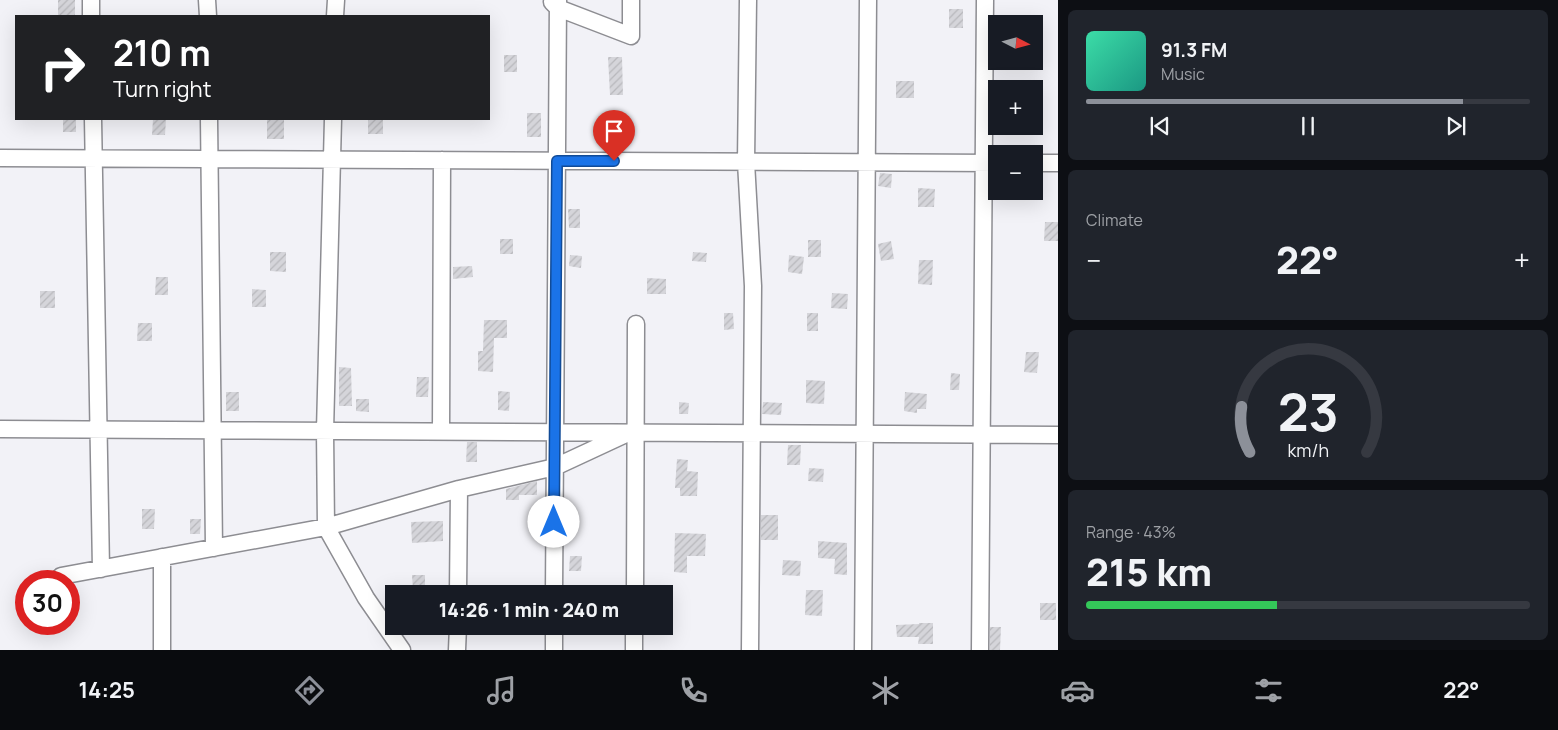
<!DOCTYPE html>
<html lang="en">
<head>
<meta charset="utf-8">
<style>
  body { margin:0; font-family:Manrope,sans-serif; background:#20242c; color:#f1f3f6; height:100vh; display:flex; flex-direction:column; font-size:19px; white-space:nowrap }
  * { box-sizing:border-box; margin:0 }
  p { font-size:16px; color:#9ea1a6 }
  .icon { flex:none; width:28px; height:28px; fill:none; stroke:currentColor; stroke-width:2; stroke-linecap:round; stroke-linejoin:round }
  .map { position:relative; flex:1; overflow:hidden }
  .details { display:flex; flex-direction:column; gap:10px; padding:10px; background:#0d0f14; width:500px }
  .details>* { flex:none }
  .guide { position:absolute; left:15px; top:15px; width:475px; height:105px; border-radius:0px; box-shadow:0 5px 20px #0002; background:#202124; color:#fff; overflow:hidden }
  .needle { width:32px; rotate:96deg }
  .controls { position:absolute; left:988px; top:15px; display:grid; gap:10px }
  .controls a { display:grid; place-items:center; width:55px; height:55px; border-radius:0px; background:#171b24; box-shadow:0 5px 20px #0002; font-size:25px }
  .speed { position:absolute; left:15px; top:570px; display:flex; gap:10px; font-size:25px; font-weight:700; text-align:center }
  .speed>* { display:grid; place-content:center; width:65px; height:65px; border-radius:50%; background:#171b24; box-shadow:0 5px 20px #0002; line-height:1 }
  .speed .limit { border:8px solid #d22; background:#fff; color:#111 }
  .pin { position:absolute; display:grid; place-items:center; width:42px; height:42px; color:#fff; margin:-51px -21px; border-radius:50% 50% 50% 0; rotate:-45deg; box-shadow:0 0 5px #0007 }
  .pin .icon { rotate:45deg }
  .me { position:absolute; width:55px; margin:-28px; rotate:0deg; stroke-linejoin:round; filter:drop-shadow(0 0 4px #0008) }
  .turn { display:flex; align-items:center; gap:18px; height:105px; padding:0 15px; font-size:22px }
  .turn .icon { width:65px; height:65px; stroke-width:2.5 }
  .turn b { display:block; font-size:35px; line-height:42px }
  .big { font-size:38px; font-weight:800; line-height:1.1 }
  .details .widget { flex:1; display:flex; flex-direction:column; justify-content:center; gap:8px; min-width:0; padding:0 18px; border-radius:8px; background:#20242c }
  .details .dial { align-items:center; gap:0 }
  .dial svg { height:130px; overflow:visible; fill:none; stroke:#363941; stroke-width:7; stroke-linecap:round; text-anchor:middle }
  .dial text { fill:#f1f3f6; stroke:none }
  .song { display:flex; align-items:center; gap:15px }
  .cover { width:60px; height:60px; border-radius:8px; background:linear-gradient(135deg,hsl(160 70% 55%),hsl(170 70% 35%)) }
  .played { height:5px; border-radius:2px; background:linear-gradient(90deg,#8c9099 85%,#363941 85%) }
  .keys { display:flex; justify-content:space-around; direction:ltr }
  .heat { display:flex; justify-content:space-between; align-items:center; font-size:28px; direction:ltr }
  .charge { height:8px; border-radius:4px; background:linear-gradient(90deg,#34c759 43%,#363941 0) }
  .trip { position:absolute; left:385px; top:585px; width:288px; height:50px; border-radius:0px; background:#171b24; box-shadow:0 5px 20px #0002; font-weight:800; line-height:50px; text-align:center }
  .tabs { display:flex; height:80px; justify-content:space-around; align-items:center; background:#090b0e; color:#9ea1a6 }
  .tabs .icon { width:35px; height:35px }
  .tabs .active { color:#8c9099 }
  .tabs b { font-size:22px; color:#f1f3f6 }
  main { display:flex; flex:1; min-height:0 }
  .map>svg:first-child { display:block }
  .building { fill:url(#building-hatch) }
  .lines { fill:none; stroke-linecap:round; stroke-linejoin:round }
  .minor-casing { stroke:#8d8d92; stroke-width:19 }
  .minor { stroke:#fff; stroke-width:16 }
  .route-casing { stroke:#114b97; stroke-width:12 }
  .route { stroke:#1a73e8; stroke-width:9 }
</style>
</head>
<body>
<main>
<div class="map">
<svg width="1058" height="650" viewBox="0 0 1058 650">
  <defs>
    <pattern id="building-hatch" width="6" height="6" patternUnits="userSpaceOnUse" patternTransform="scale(1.25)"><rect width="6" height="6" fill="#d5d5da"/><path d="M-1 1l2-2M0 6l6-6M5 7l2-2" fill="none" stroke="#b8b8bc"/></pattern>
  </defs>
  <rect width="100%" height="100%" fill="#f2f2f7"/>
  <!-- building -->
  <path class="building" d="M58 0H75V16H58Z
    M949 9H963V28H949Z
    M504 55H517V72H504Z
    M608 57H622L623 95H610Z
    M896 81H914V98H896Z
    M527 113H541V137H527Z
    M63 119H76V132H63Z
    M153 119H166L165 135H152Z
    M267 119H284V139H267Z
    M368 119H383V134H368Z
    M880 173 892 174 891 188 878 186Z
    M918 188 935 189 934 207H918Z
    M568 209H580V228H569Z
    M1045 222H1058V241H1044Z
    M500 239H513V254H500Z
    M808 240H821V257H808Z
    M891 241 894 259 881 261 878 244Z
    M270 252H286V272L270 271Z
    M693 252 707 253 706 262 692 261Z
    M570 255 582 256 581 268 569 266Z
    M789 255 804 257 802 274 788 272Z
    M919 260H933L932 285 918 284Z
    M472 266 473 277 453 279V267Z
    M156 277H168V295H155Z
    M647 278 666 279V294H647Z
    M252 289 266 290V307H252Z
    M40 291H55V308H40Z
    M832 293 848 294 847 309 831 308Z
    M724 313H733L734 329 724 330Z
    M807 313H818V331H807Z
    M484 320H507V338H494L493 372 478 371V351H483Z
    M138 323H152V341H137Z
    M1026 352H1039L1037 373 1024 372Z
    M339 367 351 368 352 406H339Z
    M951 373 960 374 959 390H950Z
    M417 377H429L428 397H416Z
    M806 380 825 381 824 404 806 403Z
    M498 391 510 392 509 411 498 410Z
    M226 392H239V411H226Z
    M905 392 927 394 926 409H917V413L904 411Z
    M356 399H369V412L356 411Z
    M679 402 689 403 688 414H679Z
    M763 402 782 403 781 415 762 414Z
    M467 442H477V462H466Z
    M788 445H801L800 465H787Z
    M677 459 688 460 687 471 698 472 697 496H680V488H675Z
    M809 468 824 469 823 482 808 481Z
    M537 481V495H519V500H506V489Z
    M142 509H155L154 529H142Z
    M761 515H778V540H761Z
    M190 519H201L200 534H190Z
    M443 521V541L412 543 411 522Z
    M675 533 706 534 705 556H687V573L674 572Z
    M818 541 847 543V575L834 574 835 559 818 558Z
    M570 556H582L581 571H569Z
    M783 560 801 561 800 576 782 575Z
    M412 575H425V590H413Z
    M806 590H823L822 616 805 615Z
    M1040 603H1056V620H1040Z
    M919 623H933V644H918L919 637H897L896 625 919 624Z
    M990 627H1001L1000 650H990Z"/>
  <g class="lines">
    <!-- minor casing -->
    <g class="minor-casing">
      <path id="minor" d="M91 0V16
        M207 0 208 16
        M748 0 746 162 753 286 750 650
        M552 2 558 8 631 36V0
        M335 16 336 0
        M93 119 101 569
        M209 119 214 548
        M333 119 325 431 326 527 366 598 402 650
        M0 158 996 163
        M1034 163H1058
        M0 429 1058 435
        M441 431 442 160
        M61 576 326 527 459 489 555 467 626 434
        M458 594 459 489
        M554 594 558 0
        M635 594 636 324
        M162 650V557
        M457 650 458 626
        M554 650V626
        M634 650V626
        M863 650 868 0
        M980 650 985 0"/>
    </g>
    <!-- minor -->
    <use href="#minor" class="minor"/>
  </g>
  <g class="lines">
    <!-- route casing -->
    <g class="route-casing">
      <path id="route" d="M554 522 557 161H614"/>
    </g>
    <!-- route -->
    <use href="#route" class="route"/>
  </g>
</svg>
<div class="controls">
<a><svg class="needle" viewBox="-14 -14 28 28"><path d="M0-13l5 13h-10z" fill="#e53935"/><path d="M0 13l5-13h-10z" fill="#9ea1a6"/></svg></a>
<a>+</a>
<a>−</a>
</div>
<div class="speed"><div class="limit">30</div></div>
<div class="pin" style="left:614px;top:161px;background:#d93025"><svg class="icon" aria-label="arrive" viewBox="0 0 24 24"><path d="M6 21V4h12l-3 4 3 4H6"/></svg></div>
<svg class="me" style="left:554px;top:522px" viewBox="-20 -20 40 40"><circle r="19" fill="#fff"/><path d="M0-13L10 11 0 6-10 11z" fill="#1a73e8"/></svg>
<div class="trip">14:26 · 1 min · 240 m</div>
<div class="guide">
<div class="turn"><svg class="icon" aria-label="right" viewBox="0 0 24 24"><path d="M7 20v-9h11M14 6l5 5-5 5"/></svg><div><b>210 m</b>Turn right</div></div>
</div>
</div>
<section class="details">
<div class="widget">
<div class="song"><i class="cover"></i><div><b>91.3 FM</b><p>Music</p></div></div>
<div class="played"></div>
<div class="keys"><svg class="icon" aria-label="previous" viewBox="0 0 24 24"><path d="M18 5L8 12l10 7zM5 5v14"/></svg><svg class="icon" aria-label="pause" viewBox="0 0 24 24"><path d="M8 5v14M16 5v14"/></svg><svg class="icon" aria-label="next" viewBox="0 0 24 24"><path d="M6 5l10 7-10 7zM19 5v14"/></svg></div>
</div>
<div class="widget"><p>Climate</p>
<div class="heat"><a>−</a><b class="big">22°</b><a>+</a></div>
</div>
<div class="widget dial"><svg viewBox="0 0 100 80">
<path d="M14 69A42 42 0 1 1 86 69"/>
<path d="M14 69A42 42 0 0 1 9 41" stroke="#8c9099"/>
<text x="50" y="56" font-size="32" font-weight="700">23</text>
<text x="50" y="72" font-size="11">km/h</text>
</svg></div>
<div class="widget"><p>Range · 43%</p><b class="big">215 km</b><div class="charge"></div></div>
</section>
</main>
<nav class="tabs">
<b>14:25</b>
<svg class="icon active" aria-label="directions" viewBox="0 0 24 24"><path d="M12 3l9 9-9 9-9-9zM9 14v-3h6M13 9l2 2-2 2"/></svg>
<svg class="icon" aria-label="music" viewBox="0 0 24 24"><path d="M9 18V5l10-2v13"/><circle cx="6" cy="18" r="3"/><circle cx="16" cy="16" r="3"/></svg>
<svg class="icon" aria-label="phone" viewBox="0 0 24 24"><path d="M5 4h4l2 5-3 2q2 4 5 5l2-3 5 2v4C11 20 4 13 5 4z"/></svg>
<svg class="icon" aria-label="climate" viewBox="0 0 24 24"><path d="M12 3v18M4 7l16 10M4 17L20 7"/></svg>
<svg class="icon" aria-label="car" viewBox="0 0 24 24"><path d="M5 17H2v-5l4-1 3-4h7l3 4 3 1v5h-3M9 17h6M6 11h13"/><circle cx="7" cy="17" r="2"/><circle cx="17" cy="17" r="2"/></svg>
<svg class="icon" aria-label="filters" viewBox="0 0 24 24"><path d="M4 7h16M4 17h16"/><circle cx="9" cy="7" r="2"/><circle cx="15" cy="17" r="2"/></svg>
<b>22°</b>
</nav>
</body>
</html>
